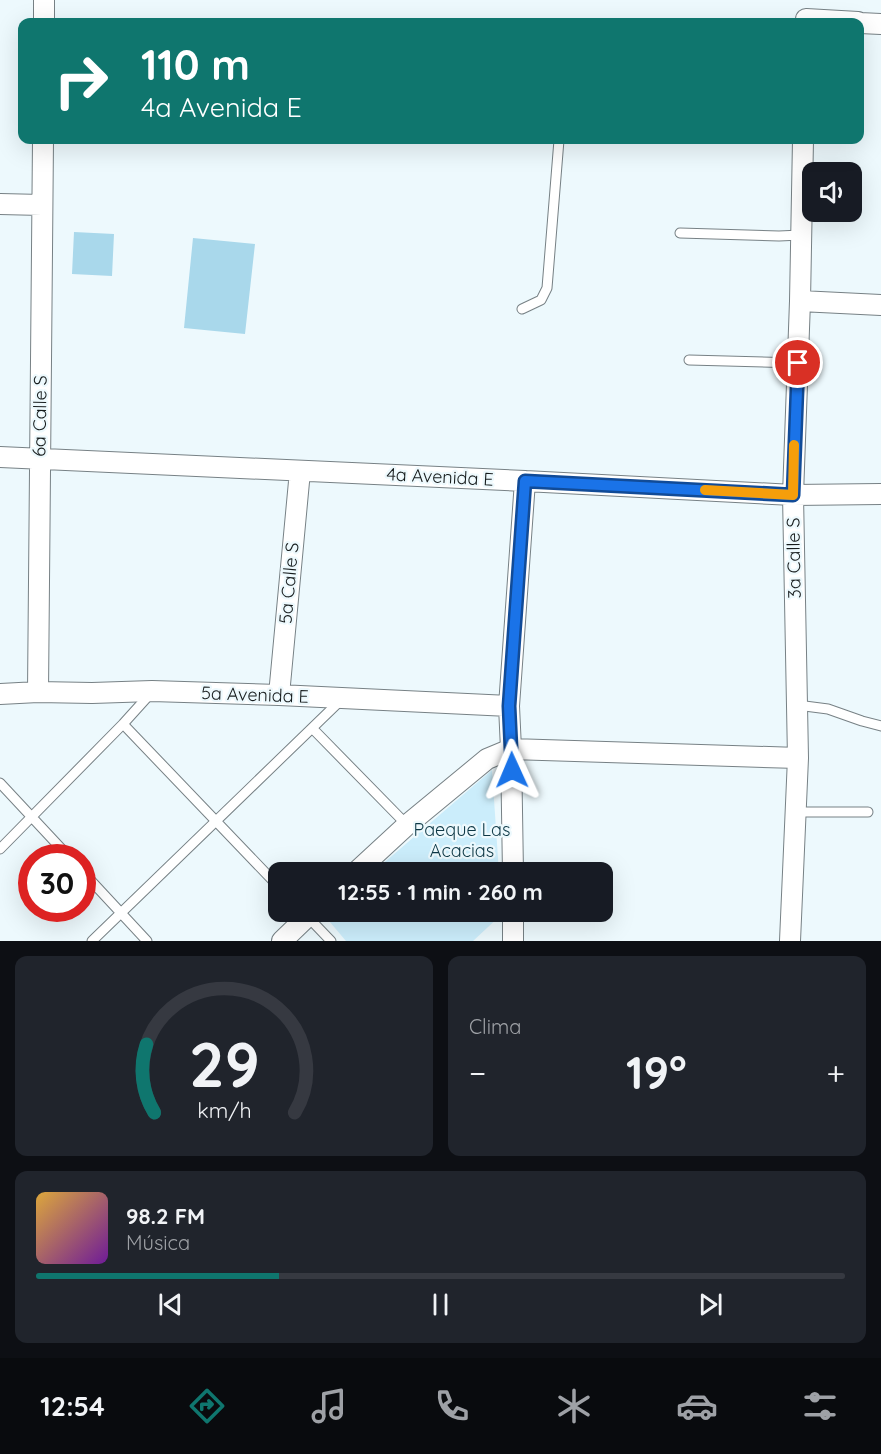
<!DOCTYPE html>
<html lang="es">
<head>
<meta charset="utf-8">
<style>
  body { margin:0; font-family:Quicksand,sans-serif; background:#20242c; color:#f1f3f6; height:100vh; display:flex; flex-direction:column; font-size:22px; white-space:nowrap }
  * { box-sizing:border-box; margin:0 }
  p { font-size:20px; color:#9ea1a6 }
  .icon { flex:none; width:33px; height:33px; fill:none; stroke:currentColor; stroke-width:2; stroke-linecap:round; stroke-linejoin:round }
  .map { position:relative; height:941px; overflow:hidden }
  .side { display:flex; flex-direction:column; gap:15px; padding:15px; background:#0d0f14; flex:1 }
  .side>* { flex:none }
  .top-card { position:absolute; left:18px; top:18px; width:846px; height:126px; border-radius:12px; box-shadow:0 6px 24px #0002; background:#0f766e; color:#fff; overflow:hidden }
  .tools { position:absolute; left:802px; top:162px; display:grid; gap:12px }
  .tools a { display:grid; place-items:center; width:60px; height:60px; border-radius:12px; background:#171b24; box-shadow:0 6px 24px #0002; font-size:30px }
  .speed { position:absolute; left:18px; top:844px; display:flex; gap:12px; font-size:30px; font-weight:700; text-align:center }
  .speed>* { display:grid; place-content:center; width:78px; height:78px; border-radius:50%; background:#171b24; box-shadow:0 6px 24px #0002; line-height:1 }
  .speed .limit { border:9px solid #d22; background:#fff; color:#111 }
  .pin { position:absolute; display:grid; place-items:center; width:51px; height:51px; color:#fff; margin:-26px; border:3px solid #fff; border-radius:50%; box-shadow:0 2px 6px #0007 }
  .me { position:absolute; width:66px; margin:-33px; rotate:359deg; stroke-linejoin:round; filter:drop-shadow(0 0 4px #0008) }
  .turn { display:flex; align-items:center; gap:21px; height:126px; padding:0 24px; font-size:27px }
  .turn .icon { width:78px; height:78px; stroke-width:2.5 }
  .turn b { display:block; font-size:42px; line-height:51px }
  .big { font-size:45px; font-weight:700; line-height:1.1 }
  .side .widget { flex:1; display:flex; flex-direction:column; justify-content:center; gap:9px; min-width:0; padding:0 21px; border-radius:12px; background:#20242c }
  .side .dial { align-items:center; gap:0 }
  .dial svg { height:156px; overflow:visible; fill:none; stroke:#363941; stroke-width:7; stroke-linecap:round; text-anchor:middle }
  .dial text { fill:#f1f3f6; stroke:none }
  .song { display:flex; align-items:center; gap:18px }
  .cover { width:72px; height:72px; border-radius:9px; background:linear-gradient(135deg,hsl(40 70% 55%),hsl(280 70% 35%)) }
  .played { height:6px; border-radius:3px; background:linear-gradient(90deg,#0f766e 30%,#363941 30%) }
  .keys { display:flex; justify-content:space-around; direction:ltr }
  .heat { display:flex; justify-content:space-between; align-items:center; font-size:33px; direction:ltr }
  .side .tiles { flex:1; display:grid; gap:15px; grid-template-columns:1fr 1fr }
  .widget:last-child { grid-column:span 2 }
  .trip { position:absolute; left:268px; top:862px; width:345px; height:60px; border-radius:12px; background:#171b24; box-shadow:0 6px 24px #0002; font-weight:700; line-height:60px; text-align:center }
  .tabs { display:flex; height:96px; justify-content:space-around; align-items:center; background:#090b0e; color:#9ea1a6 }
  .tabs .icon { width:42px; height:42px }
  .tabs .active { color:#0f766e }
  .tabs b { font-size:27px; color:#f1f3f6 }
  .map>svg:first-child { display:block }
  .green { fill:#cbedfb }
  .building { fill:#a9d8eb }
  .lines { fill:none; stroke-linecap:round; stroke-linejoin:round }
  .service-casing { stroke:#778185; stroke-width:11 }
  .minor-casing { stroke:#778185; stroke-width:22 }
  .service { stroke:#fff; stroke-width:9 }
  .minor { stroke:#fff; stroke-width:20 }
  .route-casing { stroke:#114b97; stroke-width:15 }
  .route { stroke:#1a73e8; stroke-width:10 }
  .slow { stroke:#f59e0b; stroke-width:10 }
  .labels { text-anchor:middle; stroke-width:4.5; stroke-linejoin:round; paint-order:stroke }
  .street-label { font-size:18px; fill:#161b1c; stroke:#edf9fd }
  .park-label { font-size:18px; fill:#0d3846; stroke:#edf9fd }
</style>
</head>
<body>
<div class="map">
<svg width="881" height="941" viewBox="0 0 881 941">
  <rect width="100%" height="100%" fill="#edf9fd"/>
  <!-- green -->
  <path class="green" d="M492 770 499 873H372Z
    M327 912H501L502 914 473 941H346L324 915Z"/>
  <!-- building -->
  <path class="building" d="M74 232 114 234 112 276 72 274Z
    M193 238 255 244 245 334 184 328Z"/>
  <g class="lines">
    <!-- service casing -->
    <g class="service-casing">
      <path id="service" d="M680 233 779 236 801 235
        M522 309 541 300 547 288 559 140
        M689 360 798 363
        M797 705 828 709 862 721 881 726
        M123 724 279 887
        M312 728 407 825
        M0 783 70 858
        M795 812H868
        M0 849 123 724 151 693
        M82 871 147 941
        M306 915 331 941
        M92 941 340 701"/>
    </g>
    <!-- minor casing -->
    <g class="minor-casing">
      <path id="minor" d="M806 19 858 22
        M44 22V0
        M860 23 881 24
        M0 204 42 205
        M800 301 881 305
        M0 457 525 481 793 495 881 494
        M38 692 43 140
        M0 694 38 692 92 693 152 691 279 695 509 706
        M279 695 300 471
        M355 873 407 825 487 759 511 749 798 758
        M513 873 511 749 509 706 525 481
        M282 941 312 912
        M513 941V912
        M790 941 798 758 793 495 800 301 803 140"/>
    </g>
    <!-- service -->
    <use href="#service" class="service"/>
    <!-- minor -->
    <use href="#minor" class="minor"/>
  </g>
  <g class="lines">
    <!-- route casing -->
    <g class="route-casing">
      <path id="route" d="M512 770 509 706 525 481 793 495 798 363"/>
    </g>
    <!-- route -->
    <use href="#route" class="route"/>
    <!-- slow -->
    <path class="slow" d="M705 490 793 495 794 445"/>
  </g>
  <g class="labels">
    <!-- street labels -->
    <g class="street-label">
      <text transform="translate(40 416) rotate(-89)" y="6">6a Calle S</text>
      <text transform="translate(440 477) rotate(3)" y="6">4a Avenida E</text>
      <text transform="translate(794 558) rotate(-91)" y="6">3a Calle S</text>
      <text transform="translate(289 583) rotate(-85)" y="6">5a Calle S</text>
      <text transform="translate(255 695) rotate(2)" y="6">5a Avenida E</text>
    </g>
    <!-- park labels -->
    <g class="park-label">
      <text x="462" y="836">Paeque Las<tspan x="462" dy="21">Acacias</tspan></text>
    </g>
  </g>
</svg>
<div class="tools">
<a><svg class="icon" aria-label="sound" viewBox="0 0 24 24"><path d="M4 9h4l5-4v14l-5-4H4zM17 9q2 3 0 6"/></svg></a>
</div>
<div class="speed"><div class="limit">30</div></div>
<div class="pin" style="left:798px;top:363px;background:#d93025"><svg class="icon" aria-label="arrive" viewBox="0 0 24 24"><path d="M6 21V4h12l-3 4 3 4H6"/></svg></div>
<svg class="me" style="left:512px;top:770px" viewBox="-20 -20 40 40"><path d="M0-17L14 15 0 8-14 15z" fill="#1a73e8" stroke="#fff" stroke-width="4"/></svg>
<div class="trip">12:55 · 1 min · 260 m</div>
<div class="top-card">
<div class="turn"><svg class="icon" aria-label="right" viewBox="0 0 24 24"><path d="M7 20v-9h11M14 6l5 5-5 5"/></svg><div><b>110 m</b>4a Avenida E</div></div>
</div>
</div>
<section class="side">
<div class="tiles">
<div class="widget dial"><svg viewBox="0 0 100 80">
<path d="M14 69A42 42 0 1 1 86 69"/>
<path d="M14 69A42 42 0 0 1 10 34" stroke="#0f766e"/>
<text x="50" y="56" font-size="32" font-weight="700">29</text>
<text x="50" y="72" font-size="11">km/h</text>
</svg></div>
<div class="widget"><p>Clima</p>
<div class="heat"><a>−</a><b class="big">19°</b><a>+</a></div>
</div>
<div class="widget">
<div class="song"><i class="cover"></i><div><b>98.2 FM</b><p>Música</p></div></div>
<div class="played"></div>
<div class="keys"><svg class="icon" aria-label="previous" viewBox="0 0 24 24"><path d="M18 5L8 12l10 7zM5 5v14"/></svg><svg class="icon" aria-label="pause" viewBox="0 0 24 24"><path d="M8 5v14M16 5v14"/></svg><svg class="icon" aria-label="next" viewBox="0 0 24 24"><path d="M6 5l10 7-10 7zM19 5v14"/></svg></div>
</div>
</div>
</section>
<nav class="tabs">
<b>12:54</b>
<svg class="icon active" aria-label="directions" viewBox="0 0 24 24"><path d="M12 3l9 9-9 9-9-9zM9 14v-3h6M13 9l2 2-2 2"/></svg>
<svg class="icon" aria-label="music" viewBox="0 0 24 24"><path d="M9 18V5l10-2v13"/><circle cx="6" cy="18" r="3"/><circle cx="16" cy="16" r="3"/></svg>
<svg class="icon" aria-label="phone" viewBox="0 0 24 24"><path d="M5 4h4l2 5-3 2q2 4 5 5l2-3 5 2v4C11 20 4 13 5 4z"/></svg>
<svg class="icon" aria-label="climate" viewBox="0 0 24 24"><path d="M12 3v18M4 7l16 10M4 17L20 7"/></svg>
<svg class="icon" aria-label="car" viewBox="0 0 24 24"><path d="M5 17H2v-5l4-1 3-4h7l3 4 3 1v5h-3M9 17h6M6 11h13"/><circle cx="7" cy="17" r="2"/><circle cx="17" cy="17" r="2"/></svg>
<svg class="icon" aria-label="filters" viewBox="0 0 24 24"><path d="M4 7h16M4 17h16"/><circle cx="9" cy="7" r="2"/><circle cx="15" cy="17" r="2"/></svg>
</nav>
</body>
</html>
